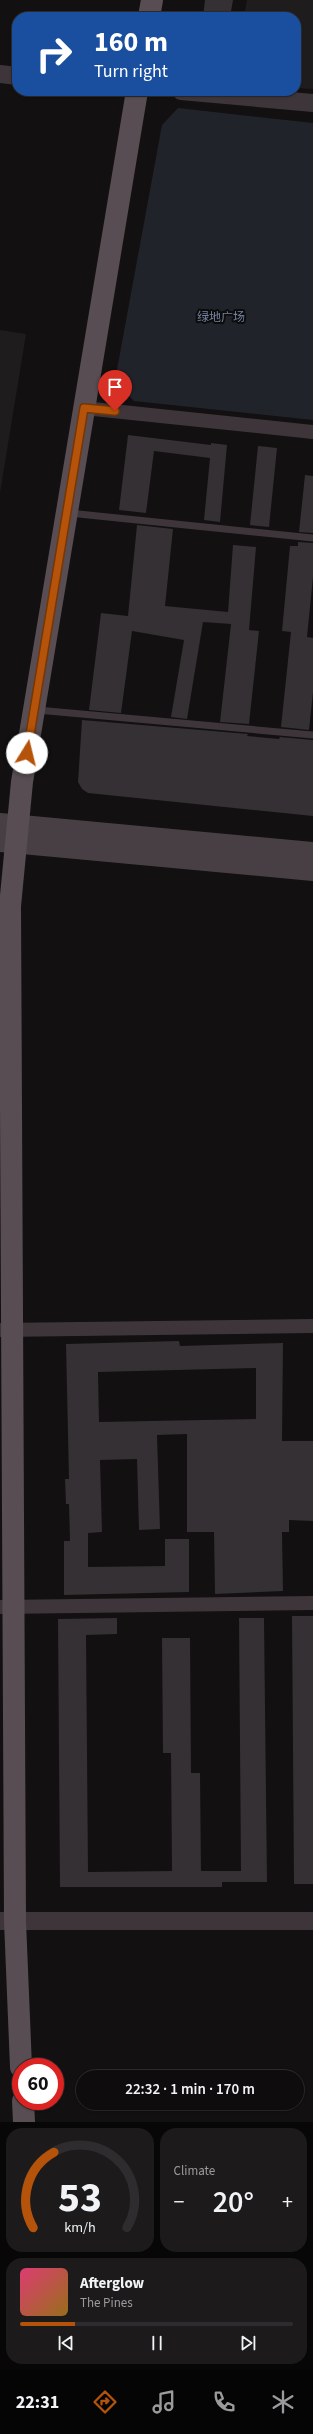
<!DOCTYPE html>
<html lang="en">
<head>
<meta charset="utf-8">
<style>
  body { margin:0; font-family:"Source Sans 3","Noto Sans SC",sans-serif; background:#1c1a1b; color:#f1f3f6; height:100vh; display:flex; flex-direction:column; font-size:15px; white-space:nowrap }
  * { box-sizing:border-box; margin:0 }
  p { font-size:13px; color:#9b9b9d }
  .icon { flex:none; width:22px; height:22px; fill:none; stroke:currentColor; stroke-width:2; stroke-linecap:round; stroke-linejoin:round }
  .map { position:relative; height:2122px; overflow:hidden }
  .details { display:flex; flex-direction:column; gap:6px; padding:6px; background:#080707; flex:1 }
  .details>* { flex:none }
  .hud { position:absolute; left:12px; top:12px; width:289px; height:84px; border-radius:16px; box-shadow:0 1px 3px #0004,0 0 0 1px #2e2c2e; background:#1a4fa0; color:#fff; overflow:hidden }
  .speed { position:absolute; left:12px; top:2058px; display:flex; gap:8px; font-size:20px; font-weight:700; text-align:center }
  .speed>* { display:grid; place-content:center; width:52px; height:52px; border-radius:50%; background:#0e0c0d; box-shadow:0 1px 3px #0004,0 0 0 1px #2e2c2e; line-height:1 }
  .speed .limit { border:6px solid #d22; background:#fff; color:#111 }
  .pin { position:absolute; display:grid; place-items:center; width:34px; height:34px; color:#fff; margin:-41px -17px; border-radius:50% 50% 50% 0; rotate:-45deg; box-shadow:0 0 4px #0007 }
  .pin .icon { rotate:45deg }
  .me { position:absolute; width:44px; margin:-22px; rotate:9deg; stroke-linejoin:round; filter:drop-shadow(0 0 3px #0008) }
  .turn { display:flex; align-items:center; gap:14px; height:84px; padding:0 16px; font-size:18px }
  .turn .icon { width:52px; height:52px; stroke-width:2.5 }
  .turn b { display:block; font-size:28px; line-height:34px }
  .big { font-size:30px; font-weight:600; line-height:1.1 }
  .details .card { flex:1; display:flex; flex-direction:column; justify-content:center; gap:6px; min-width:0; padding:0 14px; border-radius:16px; background:#1c1a1b }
  .details .dial { align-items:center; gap:0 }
  .dial svg { height:104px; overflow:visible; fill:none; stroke:#2e2c2e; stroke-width:7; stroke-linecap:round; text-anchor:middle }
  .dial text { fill:#f1f3f6; stroke:none }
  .song { display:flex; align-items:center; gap:12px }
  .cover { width:48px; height:48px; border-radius:6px; background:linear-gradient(135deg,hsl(340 70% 55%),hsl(40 70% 35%)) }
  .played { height:4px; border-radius:2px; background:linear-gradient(90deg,#b45309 20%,#2e2c2e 20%) }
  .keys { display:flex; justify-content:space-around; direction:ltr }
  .heat { display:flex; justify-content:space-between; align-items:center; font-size:22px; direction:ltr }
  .details .tiles { flex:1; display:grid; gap:6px; grid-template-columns:1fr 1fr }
  .card:last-child { grid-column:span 2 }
  .trip { position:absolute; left:76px; top:2070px; width:228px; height:40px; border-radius:20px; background:#0e0c0d; box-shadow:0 1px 3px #0004,0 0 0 1px #2e2c2e; font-weight:600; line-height:40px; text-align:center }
  .dock { display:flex; height:64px; justify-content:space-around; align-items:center; background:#060505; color:#9b9b9d }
  .dock .icon { width:28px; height:28px }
  .dock .on { color:#b45309 }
  .dock b { font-size:18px; color:#f1f3f6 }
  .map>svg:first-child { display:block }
  .built { fill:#1f1c1e }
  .green { fill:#20232a }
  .building { fill:#343033; fill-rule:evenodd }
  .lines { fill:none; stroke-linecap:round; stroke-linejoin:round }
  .service { stroke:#3d353a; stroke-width:7 }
  .minor { stroke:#3d353a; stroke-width:14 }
  .tertiary { stroke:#3d353a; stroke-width:18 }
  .secondary { stroke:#483f45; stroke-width:20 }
  .primary { stroke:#574d53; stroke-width:22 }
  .route-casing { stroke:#753606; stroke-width:10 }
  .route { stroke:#b45309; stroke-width:7 }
  .labels { text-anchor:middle; stroke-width:4; stroke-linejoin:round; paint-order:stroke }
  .park-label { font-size:12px; fill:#7584a2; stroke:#0d0c0c }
</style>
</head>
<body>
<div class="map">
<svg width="313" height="2122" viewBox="0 0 313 2122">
  <rect width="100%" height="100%" fill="#121011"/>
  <!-- built -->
  <path class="built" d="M247 0H313V89L296 88V17H244Z
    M0 330 26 334 0 493Z"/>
  <!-- green -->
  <path class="green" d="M178 108 313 123V420L134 401 124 391 116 375 162 125Z"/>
  <!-- building -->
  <path class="building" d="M205 0H233L230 17H203Z
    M128 435 211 445V443L227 445 220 522 204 520 210 458 154 451 146 513 119 510Z
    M258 446 277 448 269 527 250 525Z
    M305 475 313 476V533L299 532Z
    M137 525 173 529 165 606 228 612 233 545 256 547 249 630 259 631 249 724 220 722 231 624 203 622 187 719 171 717 184 640 132 631 121 713 89 710 101 613 128 616Z
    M298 542 313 543V577L307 637 313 638V692L309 730 281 727 291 632 282 631 290 546H298Z
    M82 720 248 734 247 736 279 739 280 737 313 740V816L88 793 82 789 78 782Z
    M179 1341 180 1346 283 1343 282 1441H313V1521L289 1520V1532H282L283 1591 215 1594 214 1532H187V1434L157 1435 160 1529 139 1530 137 1459 100 1460 102 1532 88 1533V1567L165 1566V1539H189V1592L64 1595V1541H70L69 1504H66L65 1479H69L66 1344ZM256 1368V1419L99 1422 98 1372Z
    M292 1616H313V1884H294Z
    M117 1618V1634L86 1635 88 1872 172 1871 171 1753H163L162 1638H190L191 1773H200L201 1871H241L239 1618H264L267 1882H222V1887H60L58 1619Z"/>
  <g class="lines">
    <!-- service -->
    <path class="service" d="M69 513 313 538
      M37 710 313 735"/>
    <!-- minor -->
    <path class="minor" d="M84 408 313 432
      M0 1330 313 1326
      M0 1607 313 1603"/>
    <!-- tertiary -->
    <path class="tertiary" d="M0 74 17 76
      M181 91 313 103
      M0 1921H313"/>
    <!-- secondary -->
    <path class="secondary" d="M0 823 313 852
      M0 842 313 871"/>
    <!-- primary -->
    <path class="primary" d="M149 17 152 0
      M21 2067 15 1921 10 906 22 782 137 91
      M23 2101 24 2122"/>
  </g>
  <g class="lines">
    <!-- route casing -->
    <g class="route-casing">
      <path id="route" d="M27 753 84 408 115 411"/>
    </g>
    <!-- route -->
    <use href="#route" class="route"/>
  </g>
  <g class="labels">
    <!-- park labels -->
    <g class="park-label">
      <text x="221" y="321">绿地广场</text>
    </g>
  </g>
</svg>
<div class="speed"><div class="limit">60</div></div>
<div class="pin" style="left:115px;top:411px;background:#d93025"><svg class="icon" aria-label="arrive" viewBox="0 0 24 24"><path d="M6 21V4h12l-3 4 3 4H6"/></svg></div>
<svg class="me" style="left:27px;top:753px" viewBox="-20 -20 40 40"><circle r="19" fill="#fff"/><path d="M0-13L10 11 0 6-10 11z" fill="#b45309"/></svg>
<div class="trip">22:32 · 1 min · 170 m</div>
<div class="hud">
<div class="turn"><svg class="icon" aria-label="right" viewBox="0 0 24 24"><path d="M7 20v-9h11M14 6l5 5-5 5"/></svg><div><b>160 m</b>Turn right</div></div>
</div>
</div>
<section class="details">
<div class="tiles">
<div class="card dial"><svg viewBox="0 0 100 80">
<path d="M14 69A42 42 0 1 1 86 69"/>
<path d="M14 69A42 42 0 0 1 30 11" stroke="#b45309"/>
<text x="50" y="56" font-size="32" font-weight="700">53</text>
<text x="50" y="72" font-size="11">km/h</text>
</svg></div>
<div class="card"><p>Climate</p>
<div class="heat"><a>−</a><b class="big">20°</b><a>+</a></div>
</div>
<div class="card">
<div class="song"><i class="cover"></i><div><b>Afterglow</b><p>The Pines</p></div></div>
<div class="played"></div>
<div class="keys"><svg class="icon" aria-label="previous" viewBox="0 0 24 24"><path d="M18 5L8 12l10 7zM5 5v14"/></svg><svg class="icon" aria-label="pause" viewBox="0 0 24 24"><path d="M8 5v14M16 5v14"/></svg><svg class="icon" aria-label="next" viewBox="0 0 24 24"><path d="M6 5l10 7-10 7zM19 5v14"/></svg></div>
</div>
</div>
</section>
<nav class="dock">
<b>22:31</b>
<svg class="icon on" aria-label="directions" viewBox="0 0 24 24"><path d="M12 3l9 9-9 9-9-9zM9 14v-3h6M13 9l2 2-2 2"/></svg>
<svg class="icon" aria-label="music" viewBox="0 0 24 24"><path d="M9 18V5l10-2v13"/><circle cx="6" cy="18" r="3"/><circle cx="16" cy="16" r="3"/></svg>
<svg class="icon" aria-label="phone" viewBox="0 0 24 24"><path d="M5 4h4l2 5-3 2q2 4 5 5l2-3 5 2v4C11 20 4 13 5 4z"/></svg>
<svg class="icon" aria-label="climate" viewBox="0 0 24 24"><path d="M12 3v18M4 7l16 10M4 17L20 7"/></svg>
</nav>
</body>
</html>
